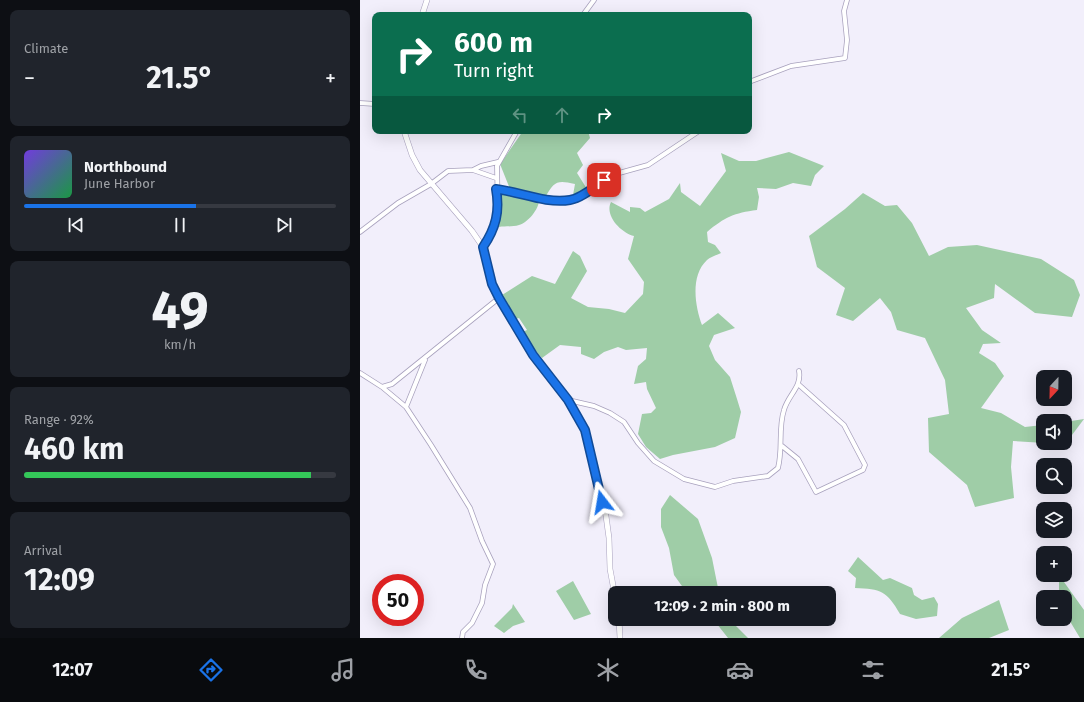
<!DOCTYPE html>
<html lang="en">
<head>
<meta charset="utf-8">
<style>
  body { margin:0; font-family:"Fira Sans",sans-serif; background:#20242c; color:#f1f3f6; height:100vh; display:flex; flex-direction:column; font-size:15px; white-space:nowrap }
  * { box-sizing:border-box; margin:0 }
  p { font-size:13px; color:#9ea1a6 }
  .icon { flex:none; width:22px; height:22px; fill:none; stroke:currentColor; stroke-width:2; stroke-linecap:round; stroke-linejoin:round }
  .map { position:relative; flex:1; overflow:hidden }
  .side { display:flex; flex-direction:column; gap:10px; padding:10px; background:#0d0f14; width:360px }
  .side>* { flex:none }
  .top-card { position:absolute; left:12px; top:12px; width:380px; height:122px; border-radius:8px; box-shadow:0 4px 16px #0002; background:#0b6e4f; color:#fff; overflow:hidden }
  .needle { width:26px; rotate:202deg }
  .fabs { position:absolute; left:676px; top:370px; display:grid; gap:8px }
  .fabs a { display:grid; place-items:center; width:36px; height:36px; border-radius:8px; background:#171b24; box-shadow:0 4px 16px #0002; font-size:20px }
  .speed { position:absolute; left:12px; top:574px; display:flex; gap:8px; font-size:20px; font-weight:700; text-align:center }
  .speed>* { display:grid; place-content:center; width:52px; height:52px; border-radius:50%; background:#171b24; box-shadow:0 4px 16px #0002; line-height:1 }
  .speed .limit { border:6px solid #d22; background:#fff; color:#111 }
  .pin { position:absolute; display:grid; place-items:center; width:34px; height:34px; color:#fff; margin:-17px; border-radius:8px; box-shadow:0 2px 6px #0006 }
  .me { position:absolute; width:44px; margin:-22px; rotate:346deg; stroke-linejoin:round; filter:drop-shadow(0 0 3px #0008) }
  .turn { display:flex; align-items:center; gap:14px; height:84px; padding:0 16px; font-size:18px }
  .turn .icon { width:52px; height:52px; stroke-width:2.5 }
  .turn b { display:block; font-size:28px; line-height:34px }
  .lanes { display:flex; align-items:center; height:38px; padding:0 16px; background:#0003; justify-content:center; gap:20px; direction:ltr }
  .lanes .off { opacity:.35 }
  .big { font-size:30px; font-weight:700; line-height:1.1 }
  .side .widget { flex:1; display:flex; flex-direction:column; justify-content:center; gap:6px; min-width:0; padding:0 14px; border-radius:8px; background:#20242c }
  .side .dial { align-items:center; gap:0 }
  .dial b { font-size:52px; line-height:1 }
  .song { display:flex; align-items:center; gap:12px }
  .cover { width:48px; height:48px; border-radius:6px; background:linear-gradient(135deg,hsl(260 70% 55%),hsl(140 70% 35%)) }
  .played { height:4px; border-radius:2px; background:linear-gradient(90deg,#1a73e8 55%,#363941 55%) }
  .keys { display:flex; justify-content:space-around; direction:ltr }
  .heat { display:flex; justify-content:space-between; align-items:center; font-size:22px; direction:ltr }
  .charge { height:6px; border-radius:3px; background:linear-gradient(90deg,#34c759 92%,#363941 0) }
  .trip { position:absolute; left:248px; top:586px; width:228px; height:40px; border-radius:8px; background:#171b24; box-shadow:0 4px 16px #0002; font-weight:700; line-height:40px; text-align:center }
  .tabs { display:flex; height:64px; justify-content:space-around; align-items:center; background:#090b0e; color:#9ea1a6 }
  .tabs .icon { width:28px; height:28px }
  .tabs .selected { color:#1a73e8 }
  .tabs b { font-size:18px; color:#f1f3f6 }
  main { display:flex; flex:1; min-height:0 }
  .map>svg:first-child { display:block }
  .green { fill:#9fcda7 }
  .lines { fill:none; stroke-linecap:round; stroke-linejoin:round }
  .minor-casing { stroke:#a8a1bd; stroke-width:5.5 }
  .major-casing { stroke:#a8a1bd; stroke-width:6 }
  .minor { stroke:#fff; stroke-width:4 }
  .major { stroke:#fff; stroke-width:5 }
  .route-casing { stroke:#114b97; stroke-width:10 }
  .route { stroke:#1a73e8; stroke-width:7 }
</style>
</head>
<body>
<main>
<section class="side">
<div class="widget"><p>Climate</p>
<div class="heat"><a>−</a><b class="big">21.5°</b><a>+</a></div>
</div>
<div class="widget">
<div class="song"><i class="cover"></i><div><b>Northbound</b><p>June Harbor</p></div></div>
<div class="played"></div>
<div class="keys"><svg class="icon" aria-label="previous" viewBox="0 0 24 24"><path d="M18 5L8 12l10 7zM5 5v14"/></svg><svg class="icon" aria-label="pause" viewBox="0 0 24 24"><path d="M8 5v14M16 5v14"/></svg><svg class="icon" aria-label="next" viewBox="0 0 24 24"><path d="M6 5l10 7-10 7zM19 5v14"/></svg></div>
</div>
<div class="widget dial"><b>49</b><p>km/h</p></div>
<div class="widget"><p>Range · 92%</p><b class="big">460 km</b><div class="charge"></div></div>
<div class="widget"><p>Arrival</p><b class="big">12:09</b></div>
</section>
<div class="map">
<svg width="724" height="638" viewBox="0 0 724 638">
  <rect width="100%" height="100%" fill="#f2effb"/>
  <!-- green -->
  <path class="green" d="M163 131H228L230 138 217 153 223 165 217 173 227 189 213 195 215 184C197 180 194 181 185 198L150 189 140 164Z
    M429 152 464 166 455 175 451 186 433 183 416 189 397 188 399 197 397 210C374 213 365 217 347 232L348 242 355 245 361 253C357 255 350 257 347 260 330 276 335 306 342 325L358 313 375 328 354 335 349 346 355 360 370 377 377 399 381 412 375 438 355 447 313 455 300 459 286 447 278 434 282 414 291 413 296 408 287 389 286 382 274 384 278 366 286 359 287 348 266 350 258 347 244 352 234 359 221 354V347L200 345 182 358 160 333 167 330 159 318 156 319 142 295 172 276 195 284 213 251 220 256 227 271 211 298 228 307 249 309 265 313 283 294 284 282 268 259 274 236C262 233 244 216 251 202L270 212V207L280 208 285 212 309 199 320 183 321 192 340 206 366 171 361 153 379 161H396Z
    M139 190 179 199C180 208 168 223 159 225 153 227 145 226 139 227L141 209 139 206Z
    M503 193 525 206 537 205 552 223 569 256 588 247 617 245 681 259 714 280 720 295 712 317 675 313 635 284 634 298 606 308 622 330 641 343 623 344 619 353 635 363 644 376 621 408 641 413 665 427 683 425V443H686H685L653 441 651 467 654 498 615 507 607 485 569 452 568 418 589 414 585 380 565 338 537 330 531 312 520 298 493 321 476 315 485 288 457 267 449 236 485 209Z
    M724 419 712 435 705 437V422Z
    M310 495 338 519 352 558 359 593H327L314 575 309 548 301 527V509Z
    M498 557 523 580 530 578 552 588 554 595 562 600 574 597 578 604 577 616 556 619 540 614C527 591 521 589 495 588L496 578 488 571Z
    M699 575 724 610V638H720L705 613V597H699Z
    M213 581 231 614 214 620 196 591Z
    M639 600 649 630 629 638H579L602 618Z
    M153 604 165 622 153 626 144 633 134 626 152 608Z
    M353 619H369L388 638H368Z"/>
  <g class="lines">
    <!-- minor casing -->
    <g class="minor-casing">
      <path id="minor" d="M223 15 234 0
        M389 82 431 66 485 58 487 40 484 11 487 0
        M0 103 15 104
        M113 170 121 166 138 162
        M136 189 179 198 210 200 228 191 252 175 288 165 339 131
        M0 232 38 203 71 184 88 171 113 170 136 178
        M123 247 136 224 138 214 137 166 157 131
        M0 373 22 387 32 384 139 298
        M22 387 46 407 71 445 110 508 122 541 133 564 125 585 122 603 112 623 103 632 102 638
        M208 400 234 406 250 413 264 422 278 443 294 461 324 479 355 487 373 481 408 476 418 468C423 449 418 428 424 410 428 395 442 387 439 371
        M46 407 65 360
        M422 446 438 459 456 492 503 470 505 465 484 425 438 384"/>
    </g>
    <!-- major casing -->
    <g class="major-casing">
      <path id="major" d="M62 15 67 0
        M44 131 52 155 60 170 112 231 123 247 132 284 139 298 173 355 208 400 225 430 246 516 249 538 250 569 255 596
        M259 619 260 638"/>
    </g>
    <!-- minor -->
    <use href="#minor" class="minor"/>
    <!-- major -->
    <use href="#major" class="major"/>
  </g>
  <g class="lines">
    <!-- route casing -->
    <g class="route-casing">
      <path id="route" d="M242 502 225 430 208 400 173 355 139 298 132 284 123 247C136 228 140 211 136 189 160 192 186 204 210 200 222 198 234 187 244 180"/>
    </g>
    <!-- route -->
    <use href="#route" class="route"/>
  </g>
</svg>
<div class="fabs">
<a><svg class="needle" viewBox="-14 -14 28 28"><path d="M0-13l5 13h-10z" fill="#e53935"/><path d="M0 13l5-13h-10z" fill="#9ea1a6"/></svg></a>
<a><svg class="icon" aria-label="sound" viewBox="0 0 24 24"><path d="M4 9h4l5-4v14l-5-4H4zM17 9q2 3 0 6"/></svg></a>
<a><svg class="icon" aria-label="search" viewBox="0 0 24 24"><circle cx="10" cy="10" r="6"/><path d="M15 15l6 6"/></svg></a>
<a><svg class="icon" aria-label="layers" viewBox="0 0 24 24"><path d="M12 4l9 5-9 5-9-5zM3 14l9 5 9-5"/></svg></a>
<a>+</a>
<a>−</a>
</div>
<div class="speed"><div class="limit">50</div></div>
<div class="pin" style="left:244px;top:180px;background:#d93025"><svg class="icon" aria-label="arrive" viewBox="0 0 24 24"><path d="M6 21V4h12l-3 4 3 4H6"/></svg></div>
<svg class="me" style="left:242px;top:502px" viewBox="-20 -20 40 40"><path d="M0-17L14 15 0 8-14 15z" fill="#1a73e8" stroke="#fff" stroke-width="4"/></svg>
<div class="trip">12:09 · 2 min · 800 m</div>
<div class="top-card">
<div class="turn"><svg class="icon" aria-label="right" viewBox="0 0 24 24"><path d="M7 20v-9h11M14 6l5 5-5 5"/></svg><div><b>600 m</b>Turn right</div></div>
<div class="lanes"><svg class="icon off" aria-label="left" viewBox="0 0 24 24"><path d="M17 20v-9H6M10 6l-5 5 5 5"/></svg><svg class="icon off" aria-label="ahead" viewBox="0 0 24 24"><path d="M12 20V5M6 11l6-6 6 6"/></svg><svg class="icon" aria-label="right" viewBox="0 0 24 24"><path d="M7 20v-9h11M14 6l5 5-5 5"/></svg></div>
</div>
</div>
</main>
<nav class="tabs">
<b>12:07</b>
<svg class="icon selected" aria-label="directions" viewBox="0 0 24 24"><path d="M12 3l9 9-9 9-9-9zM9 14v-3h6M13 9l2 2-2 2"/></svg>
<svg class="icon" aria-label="music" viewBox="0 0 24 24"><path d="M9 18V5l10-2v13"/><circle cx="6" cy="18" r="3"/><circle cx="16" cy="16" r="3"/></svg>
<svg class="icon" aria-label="phone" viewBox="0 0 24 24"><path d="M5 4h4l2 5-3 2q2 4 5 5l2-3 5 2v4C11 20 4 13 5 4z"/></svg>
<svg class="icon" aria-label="climate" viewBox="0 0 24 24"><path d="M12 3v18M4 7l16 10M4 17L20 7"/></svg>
<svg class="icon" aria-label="car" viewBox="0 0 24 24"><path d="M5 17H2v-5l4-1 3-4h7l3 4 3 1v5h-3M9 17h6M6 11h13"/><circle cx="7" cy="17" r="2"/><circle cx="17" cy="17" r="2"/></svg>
<svg class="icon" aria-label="filters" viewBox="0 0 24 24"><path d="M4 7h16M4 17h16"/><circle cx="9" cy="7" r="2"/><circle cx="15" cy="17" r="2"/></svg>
<b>21.5°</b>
</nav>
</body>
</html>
